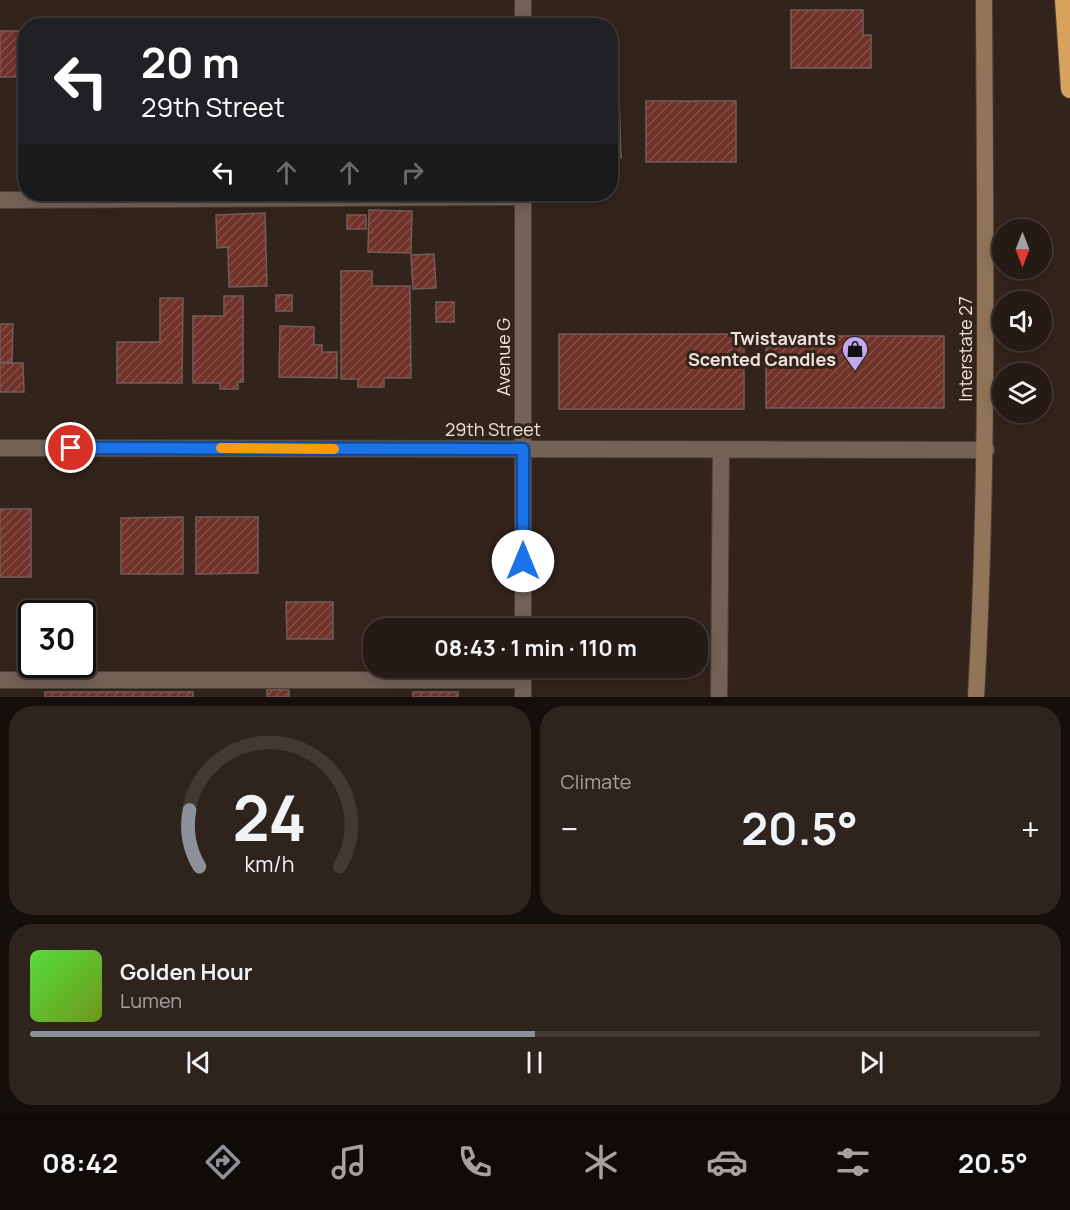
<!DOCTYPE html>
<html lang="en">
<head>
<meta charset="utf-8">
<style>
  body { margin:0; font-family:Manrope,sans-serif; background:#2e241d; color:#f1f3f6; height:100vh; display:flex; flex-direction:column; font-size:22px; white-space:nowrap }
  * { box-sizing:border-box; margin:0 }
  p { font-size:20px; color:#a4a1a0 }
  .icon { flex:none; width:33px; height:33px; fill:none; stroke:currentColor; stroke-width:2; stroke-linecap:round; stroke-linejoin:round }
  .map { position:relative; height:697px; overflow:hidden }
  .sheet { display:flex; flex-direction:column; gap:9px; padding:9px; background:#150f0b; flex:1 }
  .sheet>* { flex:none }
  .hud { position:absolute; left:18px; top:18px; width:600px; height:183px; border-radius:24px; box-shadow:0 3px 15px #0003,0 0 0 2px #423934; background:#202124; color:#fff; overflow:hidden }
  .needle { width:39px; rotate:180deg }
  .fabs { position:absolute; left:992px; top:219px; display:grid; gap:12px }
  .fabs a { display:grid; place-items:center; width:60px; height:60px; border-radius:50%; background:#261b14; box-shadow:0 3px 15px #0003,0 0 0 2px #423934; font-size:30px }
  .speed { position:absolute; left:18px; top:600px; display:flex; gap:12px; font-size:30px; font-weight:700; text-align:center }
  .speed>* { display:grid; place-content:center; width:78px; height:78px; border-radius:50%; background:#261b14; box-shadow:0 3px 15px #0003,0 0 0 2px #423934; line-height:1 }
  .speed .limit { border:3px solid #111; border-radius:9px; background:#fff; color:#111 }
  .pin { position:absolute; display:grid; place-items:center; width:51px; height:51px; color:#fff; margin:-26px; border:3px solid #fff; border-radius:50%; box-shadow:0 2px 6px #0007 }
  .me { position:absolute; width:66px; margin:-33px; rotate:0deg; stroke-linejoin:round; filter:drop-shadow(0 0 4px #0008) }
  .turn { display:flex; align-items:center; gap:21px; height:126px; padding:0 24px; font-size:27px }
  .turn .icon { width:78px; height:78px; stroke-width:2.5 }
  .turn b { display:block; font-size:42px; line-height:51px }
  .lanes { display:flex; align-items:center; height:57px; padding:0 24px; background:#0003; justify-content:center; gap:30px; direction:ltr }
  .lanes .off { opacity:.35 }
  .big { font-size:45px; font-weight:700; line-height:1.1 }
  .sheet .widget { flex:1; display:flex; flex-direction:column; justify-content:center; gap:9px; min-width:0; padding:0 21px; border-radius:24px; background:#2e241d }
  .sheet .dial { align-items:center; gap:0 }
  .dial svg { height:156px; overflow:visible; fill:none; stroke:#423934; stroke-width:7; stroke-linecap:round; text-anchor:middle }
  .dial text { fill:#f1f3f6; stroke:none }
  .song { display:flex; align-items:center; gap:18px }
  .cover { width:72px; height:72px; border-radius:9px; background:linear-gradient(135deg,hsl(110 70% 55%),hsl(80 70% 35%)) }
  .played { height:6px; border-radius:3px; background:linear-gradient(90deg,#8c9099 50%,#423934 50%) }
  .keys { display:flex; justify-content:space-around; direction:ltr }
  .heat { display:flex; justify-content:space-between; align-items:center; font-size:33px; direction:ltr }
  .sheet .tiles { flex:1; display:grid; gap:9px; grid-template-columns:1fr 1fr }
  .widget:last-child { grid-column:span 2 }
  .trip { position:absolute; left:363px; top:618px; width:345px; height:60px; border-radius:24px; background:#261b14; box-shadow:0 3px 15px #0003,0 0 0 2px #423934; font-weight:700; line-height:60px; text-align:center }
  .menu { display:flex; height:96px; justify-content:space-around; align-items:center; background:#0f0b08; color:#a4a1a0 }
  .menu .icon { width:42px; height:42px }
  .menu .on { color:#8c9099 }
  .menu b { font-size:27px; color:#f1f3f6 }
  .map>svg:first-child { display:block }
  .building { fill:url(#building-hatch); stroke:#725c59; stroke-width:1.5 }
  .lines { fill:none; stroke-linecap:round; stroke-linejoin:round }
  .service-casing { stroke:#4e4039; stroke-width:18 }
  .minor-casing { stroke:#4e4039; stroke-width:18 }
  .secondary-casing { stroke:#4e4039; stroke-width:18 }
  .motorway-casing { stroke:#4e4039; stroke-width:20 }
  .service { stroke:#746257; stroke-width:16 }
  .minor { stroke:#746257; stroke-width:16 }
  .secondary { stroke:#927559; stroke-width:16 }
  .motorway { stroke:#d8a25d; stroke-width:18 }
  .route-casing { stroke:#114b97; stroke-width:15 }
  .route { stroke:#1a73e8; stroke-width:10 }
  .slow { stroke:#f59e0b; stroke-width:10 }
  .labels { text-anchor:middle; stroke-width:6; stroke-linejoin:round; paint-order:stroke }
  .poi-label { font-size:18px; font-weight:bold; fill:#eee3dd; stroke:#33241b; text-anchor:end }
  .street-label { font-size:18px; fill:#eee3dd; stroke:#33241b }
</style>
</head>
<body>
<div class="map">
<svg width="1070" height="697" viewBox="0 0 1070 697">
  <defs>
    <pattern id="building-hatch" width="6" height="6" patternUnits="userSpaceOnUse" patternTransform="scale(1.5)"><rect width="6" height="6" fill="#71322a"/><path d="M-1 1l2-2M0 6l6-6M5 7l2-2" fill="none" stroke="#865048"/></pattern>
  </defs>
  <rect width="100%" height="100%" fill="#33241b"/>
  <!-- building -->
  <path class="building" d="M791 10H863V35H871V68H791Z
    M0 31H26V91H18V77H0Z
    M610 97H619L621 158H610Z
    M646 101H736V162H646Z
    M369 210 412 211 411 253 368 252Z
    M265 213 267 286 229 287 228 247 217 248 216 215Z
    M347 215H366V229H347Z
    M434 254 436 288 413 289 411 255Z
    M341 271H372V286H410L411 378H384V387H358V379H341Z
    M276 295H292V311H276Z
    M224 296H243V382H238V389H220V383H193V316H224Z
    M160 298H183L182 383H117V342H160Z
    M436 302H454V322H436Z
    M0 324H13L12 362H0Z
    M280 326 314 327V345H322V352H337V378L279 377Z
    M559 334H744V409H559Z
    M766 336H944V408H766Z
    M0 363H23L24 392H0Z
    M0 509H31V577H0Z
    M183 517V574H121V518Z
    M196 517H258V573L196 574Z
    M286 602H333V639H287Z
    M267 690H289V697H267Z
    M45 692H193V697H45Z
    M413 692H458V697H413Z"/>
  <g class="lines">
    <!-- service casing -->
    <g class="service-casing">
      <path id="service" d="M0 200 523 197
        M0 680H523
        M719 697 721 450"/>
    </g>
    <!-- minor casing -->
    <g class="minor-casing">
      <path id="minor" d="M523 26V0
        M523 194V628
        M0 448 986 450
        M523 668V697"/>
    </g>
    <!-- secondary casing -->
    <g class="secondary-casing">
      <path id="secondary" d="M976 697C989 465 985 233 984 0"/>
    </g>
    <!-- motorway casing -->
    <g class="motorway-casing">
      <path id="motorway" d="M1064 0 1070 89"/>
    </g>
    <!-- service -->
    <use href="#service" class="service"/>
    <!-- minor -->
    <use href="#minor" class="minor"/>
    <!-- secondary -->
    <use href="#secondary" class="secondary"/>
    <!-- motorway -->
    <use href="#motorway" class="motorway"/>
  </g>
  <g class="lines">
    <!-- route casing -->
    <g class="route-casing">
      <path id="route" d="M71 448 523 449V561"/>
    </g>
    <!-- route -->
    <use href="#route" class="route"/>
    <!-- slow -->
    <path class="slow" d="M221 448 334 449"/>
  </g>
  <!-- icons -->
  <defs>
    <g id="shop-pin" transform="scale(1.35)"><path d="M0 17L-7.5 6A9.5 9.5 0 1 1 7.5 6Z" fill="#c4a7f1" stroke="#33241b"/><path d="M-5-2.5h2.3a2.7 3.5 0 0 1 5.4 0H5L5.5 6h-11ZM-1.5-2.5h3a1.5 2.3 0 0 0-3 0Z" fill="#111"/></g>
  </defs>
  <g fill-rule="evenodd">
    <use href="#shop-pin" x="855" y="349"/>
  </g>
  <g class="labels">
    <!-- poi labels -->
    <g class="poi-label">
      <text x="836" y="345">Twistavants<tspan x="836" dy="21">Scented Candles</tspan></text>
    </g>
    <!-- street labels -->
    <g class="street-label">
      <text transform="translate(966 349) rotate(-90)" y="6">Interstate 27</text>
      <text transform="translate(504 357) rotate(-90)" y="6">Avenue G</text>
      <text x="493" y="436">29th Street</text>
    </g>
  </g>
</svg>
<div class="fabs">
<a><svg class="needle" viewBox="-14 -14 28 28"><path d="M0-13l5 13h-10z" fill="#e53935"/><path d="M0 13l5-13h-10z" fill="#a4a1a0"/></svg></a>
<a><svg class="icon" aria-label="sound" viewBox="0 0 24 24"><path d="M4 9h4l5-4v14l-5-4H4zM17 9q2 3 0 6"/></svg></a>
<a><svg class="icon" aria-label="layers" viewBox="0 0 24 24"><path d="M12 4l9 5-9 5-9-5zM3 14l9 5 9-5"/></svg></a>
</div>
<div class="speed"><div class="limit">30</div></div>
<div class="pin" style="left:71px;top:448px;background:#d93025"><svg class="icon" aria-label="arrive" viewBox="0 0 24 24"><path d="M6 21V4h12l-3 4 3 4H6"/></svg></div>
<svg class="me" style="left:523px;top:561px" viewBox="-20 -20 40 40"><circle r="19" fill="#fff"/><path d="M0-13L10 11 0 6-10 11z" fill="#1a73e8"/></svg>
<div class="trip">08:43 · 1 min · 110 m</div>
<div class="hud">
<div class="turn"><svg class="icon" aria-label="left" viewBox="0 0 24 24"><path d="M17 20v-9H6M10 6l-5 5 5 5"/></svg><div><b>20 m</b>29th Street</div></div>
<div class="lanes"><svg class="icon" aria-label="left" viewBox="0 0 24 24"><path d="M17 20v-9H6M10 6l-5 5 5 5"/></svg><svg class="icon off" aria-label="ahead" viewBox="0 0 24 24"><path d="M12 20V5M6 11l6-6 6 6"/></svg><svg class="icon off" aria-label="ahead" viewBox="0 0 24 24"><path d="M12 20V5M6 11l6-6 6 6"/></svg><svg class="icon off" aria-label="right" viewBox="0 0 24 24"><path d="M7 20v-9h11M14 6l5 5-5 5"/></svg></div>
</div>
</div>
<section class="sheet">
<div class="tiles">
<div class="widget dial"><svg viewBox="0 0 100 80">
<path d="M14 69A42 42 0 1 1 86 69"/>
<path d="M14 69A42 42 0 0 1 9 40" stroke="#8c9099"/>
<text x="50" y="56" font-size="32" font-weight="700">24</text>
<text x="50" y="72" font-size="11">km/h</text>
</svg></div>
<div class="widget"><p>Climate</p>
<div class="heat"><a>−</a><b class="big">20.5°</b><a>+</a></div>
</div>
<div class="widget">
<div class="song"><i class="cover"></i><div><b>Golden Hour</b><p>Lumen</p></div></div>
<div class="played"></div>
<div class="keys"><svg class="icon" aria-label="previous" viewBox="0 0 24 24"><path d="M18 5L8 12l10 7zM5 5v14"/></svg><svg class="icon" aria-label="pause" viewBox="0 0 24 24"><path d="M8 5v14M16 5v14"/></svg><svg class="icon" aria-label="next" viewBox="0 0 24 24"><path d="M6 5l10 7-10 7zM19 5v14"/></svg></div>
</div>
</div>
</section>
<nav class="menu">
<b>08:42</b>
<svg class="icon on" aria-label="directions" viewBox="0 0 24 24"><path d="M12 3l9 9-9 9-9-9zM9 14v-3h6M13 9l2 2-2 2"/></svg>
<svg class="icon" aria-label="music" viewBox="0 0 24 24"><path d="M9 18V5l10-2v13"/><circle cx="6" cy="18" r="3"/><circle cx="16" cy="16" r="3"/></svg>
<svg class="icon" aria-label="phone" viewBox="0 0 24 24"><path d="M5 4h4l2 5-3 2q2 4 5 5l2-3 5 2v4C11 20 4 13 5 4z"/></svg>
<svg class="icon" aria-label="climate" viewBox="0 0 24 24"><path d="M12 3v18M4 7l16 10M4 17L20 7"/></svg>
<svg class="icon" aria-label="car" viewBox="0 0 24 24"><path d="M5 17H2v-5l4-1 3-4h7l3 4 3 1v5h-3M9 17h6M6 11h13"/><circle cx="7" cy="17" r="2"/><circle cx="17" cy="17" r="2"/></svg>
<svg class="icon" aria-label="filters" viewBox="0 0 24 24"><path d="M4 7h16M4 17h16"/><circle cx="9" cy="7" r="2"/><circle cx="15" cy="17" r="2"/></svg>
<b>20.5°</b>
</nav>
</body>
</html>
